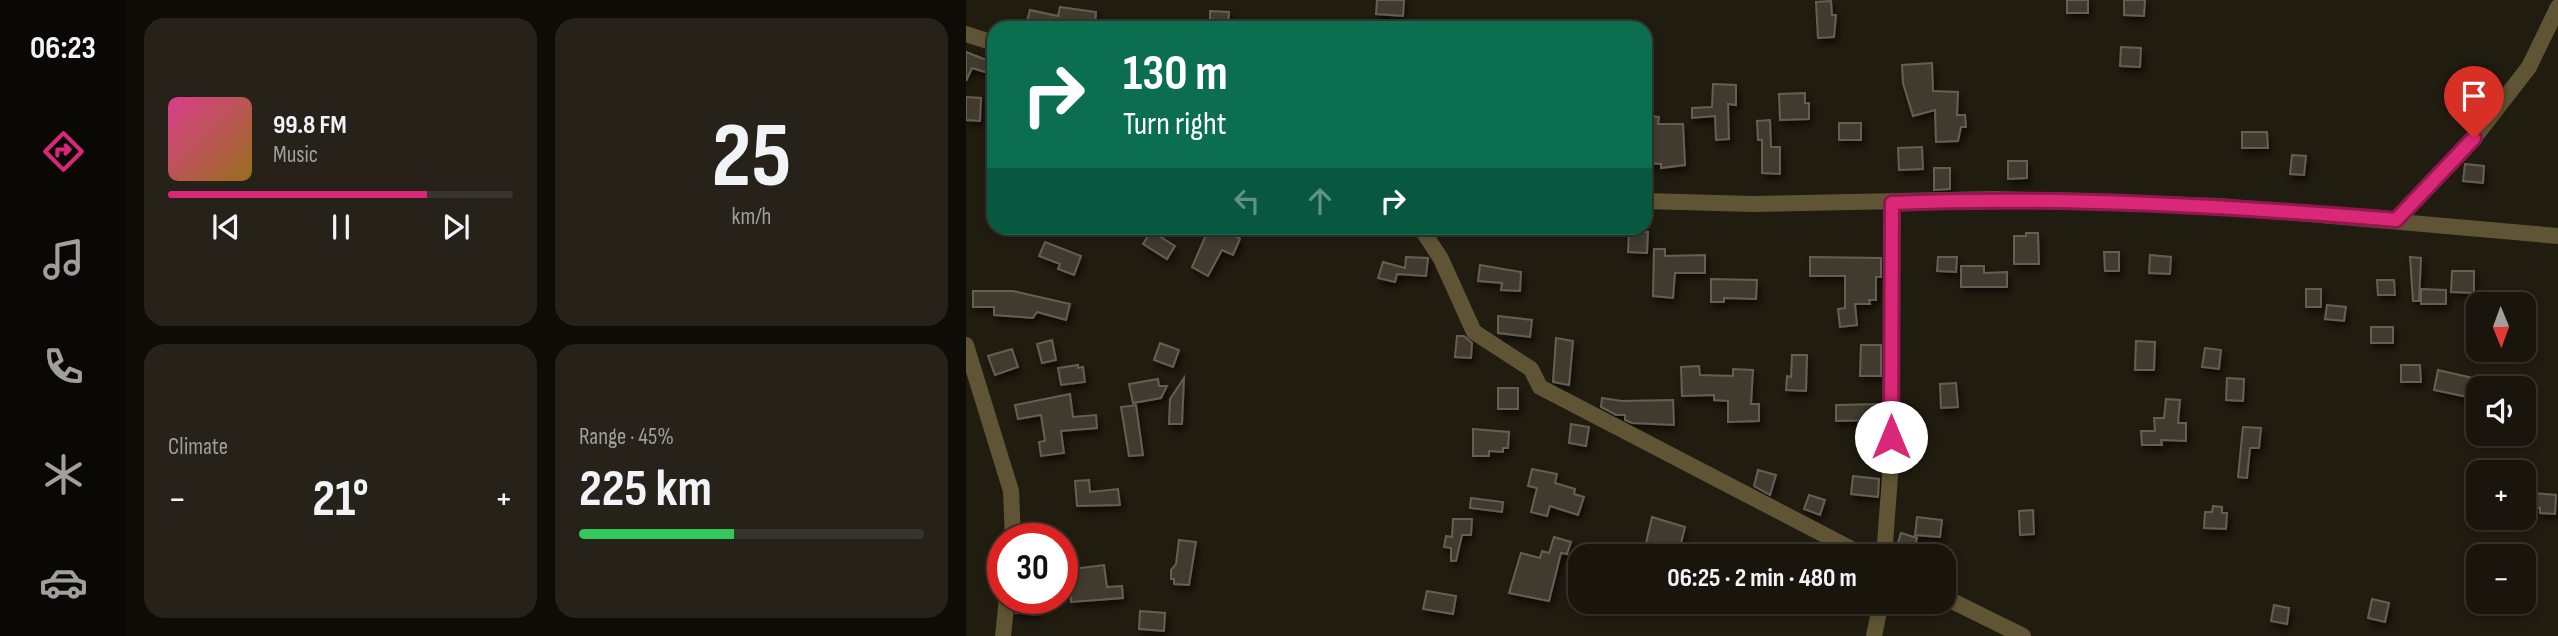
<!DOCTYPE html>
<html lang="en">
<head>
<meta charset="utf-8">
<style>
  body { margin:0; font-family:"Sofia Sans Condensed",sans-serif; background:#26221a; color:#f1f3f6; height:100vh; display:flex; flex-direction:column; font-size:26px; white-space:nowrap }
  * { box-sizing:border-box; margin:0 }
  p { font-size:23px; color:#9f9f9d }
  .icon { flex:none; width:38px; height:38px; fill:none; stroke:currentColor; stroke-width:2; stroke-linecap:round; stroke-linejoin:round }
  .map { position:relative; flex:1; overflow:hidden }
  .details { display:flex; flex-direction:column; gap:18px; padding:18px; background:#0e0c07; width:840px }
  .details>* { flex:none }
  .banner { position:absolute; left:21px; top:21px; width:665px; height:214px; border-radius:21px; box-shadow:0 4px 10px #0003,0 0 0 2px #37342d; background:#0b6e4f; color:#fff; overflow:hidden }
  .needle { width:46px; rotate:179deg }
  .buttons { position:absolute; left:1500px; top:292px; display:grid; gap:14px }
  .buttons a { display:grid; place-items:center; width:70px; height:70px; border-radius:14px; background:#19150c; box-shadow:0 4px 10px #0003,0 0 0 2px #37342d; font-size:35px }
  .speed { position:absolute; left:21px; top:523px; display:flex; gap:14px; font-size:35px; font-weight:700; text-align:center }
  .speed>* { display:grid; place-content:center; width:91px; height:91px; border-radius:50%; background:#19150c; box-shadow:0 4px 10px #0003,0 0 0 2px #37342d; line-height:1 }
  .speed .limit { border:10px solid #d22; background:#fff; color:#111 }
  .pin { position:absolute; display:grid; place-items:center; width:60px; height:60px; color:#fff; margin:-72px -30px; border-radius:50% 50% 50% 0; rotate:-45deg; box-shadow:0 0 7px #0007 }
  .pin .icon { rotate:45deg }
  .me { position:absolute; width:77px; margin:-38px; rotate:0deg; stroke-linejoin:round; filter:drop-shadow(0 0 5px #0008) }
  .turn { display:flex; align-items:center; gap:24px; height:147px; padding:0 21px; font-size:32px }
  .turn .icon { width:91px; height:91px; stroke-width:2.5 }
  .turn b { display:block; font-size:49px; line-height:60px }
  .lanes { display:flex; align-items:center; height:66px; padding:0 21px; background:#0003; justify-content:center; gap:35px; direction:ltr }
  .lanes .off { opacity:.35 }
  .big { font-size:52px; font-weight:700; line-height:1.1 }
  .details .widget { flex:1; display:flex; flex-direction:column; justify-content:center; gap:10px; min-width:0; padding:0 24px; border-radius:21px; background:#26221a }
  .details .dial { align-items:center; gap:0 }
  .dial b { font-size:91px; line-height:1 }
  .song { display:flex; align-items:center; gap:21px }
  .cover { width:84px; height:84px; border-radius:10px; background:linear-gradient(135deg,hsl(330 70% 55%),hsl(40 70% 35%)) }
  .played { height:7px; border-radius:4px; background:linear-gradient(90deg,#db2777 75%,#37342d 75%) }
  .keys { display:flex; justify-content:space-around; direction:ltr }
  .heat { display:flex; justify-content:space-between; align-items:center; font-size:38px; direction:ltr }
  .charge { height:10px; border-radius:5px; background:linear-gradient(90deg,#34c759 45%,#37342d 0) }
  .details .tiles { flex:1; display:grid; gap:18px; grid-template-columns:repeat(2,1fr) }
  .trip { position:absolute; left:602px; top:544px; width:388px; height:70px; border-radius:21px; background:#19150c; box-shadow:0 4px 10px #0003,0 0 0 2px #37342d; font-weight:700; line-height:70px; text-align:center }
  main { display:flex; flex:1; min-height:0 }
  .tab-bar { display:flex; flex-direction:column; width:126px; justify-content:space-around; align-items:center; background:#0a0805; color:#9f9f9d }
  .tab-bar .icon { width:49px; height:49px }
  .tab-bar .selected { color:#db2777 }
  .tab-bar b { font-size:32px; color:#f1f3f6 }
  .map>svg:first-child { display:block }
  .building { fill:#413b2f; stroke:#655f52; stroke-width:2; filter:url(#shadow) }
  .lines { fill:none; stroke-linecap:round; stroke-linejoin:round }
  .minor { stroke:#5f5534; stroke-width:16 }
  .route-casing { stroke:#8e194d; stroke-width:18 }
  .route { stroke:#db2777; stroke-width:12 }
</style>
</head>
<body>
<main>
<nav class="tab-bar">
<b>06:23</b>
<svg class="icon selected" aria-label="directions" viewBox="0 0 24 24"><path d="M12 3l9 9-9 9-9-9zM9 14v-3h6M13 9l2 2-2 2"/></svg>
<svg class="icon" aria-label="music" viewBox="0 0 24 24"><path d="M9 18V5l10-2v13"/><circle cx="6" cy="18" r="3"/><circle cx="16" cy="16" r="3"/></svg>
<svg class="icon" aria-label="phone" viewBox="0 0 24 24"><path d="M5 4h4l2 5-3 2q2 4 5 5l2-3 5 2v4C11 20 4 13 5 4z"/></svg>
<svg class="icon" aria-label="climate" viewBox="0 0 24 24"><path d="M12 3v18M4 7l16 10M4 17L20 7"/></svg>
<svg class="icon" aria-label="car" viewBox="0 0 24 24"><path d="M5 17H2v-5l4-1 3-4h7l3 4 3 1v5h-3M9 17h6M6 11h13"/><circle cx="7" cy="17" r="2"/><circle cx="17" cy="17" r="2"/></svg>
</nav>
<section class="details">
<div class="tiles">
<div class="widget">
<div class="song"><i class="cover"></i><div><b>99.8 FM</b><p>Music</p></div></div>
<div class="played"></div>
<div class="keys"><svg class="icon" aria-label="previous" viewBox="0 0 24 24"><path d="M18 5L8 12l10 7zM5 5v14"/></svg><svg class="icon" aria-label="pause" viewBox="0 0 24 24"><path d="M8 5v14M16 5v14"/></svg><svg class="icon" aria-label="next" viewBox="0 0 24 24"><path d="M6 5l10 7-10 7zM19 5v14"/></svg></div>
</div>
<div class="widget dial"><b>25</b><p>km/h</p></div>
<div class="widget"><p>Climate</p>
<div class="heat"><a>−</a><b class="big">21°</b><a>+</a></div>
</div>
<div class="widget"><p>Range · 45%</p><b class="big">225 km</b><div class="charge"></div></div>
</div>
</section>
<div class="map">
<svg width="1592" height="636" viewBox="0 0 1592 636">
  <defs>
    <filter id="shadow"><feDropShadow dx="2.5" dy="4.5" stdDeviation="3.5" flood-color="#0009"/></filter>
  </defs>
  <rect width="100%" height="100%" fill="#211c10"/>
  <!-- building -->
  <path class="building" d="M411 0H438L437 16 410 14Z
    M1101 0H1122V13H1101Z
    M1158 0H1179L1178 16 1158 15Z
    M865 1 866 15H870L868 37 852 38 850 2Z
    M94 7 130 12 129 28 60 25 64 10 92 16Z
    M244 11 263 12 262 27 244 26Z
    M1155 47 1175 48 1174 67 1154 66Z
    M0 52 28 63V75L6 68 0 81Z
    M966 63 967 91 992 92 991 115H999L1000 127H995L992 141 970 142 969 110 947 116 937 83 936 65Z
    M747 84 770 85V105L762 104 763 139 750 140 749 116 726 118V108L746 107Z
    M839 93V103H843V119L814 120 813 94Z
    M0 97 15 98 14 121 0 120Z
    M679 115 693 117 692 124H717L719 165 695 168V164L679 163Z
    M804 120 805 147H814V174L796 173V140H792L791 121Z
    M873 123H895V140H873Z
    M1276 132H1301L1302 148H1276Z
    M956 147 957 169 933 170 932 148Z
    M1326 155 1340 156 1338 175 1324 174Z
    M1042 161H1061V178L1042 179Z
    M1499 164 1518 166 1517 183 1497 181Z
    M968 168H984V189L968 190Z
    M243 228H257L274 239 267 255 256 250 242 276 226 267Z
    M185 231 209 246 201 259 177 244Z
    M663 231 682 232 681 253 662 252Z
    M1060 233H1072L1073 264H1048V236H1060Z
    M79 242 115 256 108 275 92 269 94 264 73 256Z
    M688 249H699V256L739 255V273H709L707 298 687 296Z
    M1138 252H1153V271H1139Z
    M1184 255 1205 257 1204 274 1183 273Z
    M440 257 462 258 460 276 431 274 429 282 412 278 417 262 439 268Z
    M844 257 915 258V277H910V300H903L904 304H889L891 325 874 327 872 309 879 308V276H844Z
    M972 257H991L990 272 971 271Z
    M1444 257 1455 258 1453 301H1447Z
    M514 265 555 272 554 291 535 290 536 283 512 281Z
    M995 266H1018V273L1041 272V287H995Z
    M1486 271H1508V293L1485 292Z
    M745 279 791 280 790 299 758 298V302H745Z
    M1411 280H1428L1429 295H1412Z
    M1340 289H1355V307H1340Z
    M1455 289 1480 290V304H1455Z
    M7 291H47L104 304 100 320 71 312 67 318 28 315V307H7Z
    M1361 305 1380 307 1378 321 1359 319Z
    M532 316 566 320 564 337 532 333Z
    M1405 327H1427V343H1405Z
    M491 336H498L506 343 505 358 489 357Z
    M590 338 607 341 603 385 587 382Z
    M86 340 90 360 76 363 71 344Z
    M1170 341 1189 342 1188 370H1169Z
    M194 343 213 350 207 367 188 360Z
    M895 345H915V376H894Z
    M1239 348 1255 350 1253 369 1236 367Z
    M46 349 52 367 29 375 22 356Z
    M826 355H841L840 391 820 390 821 376 825 377Z
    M112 365V368L117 367 119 382 95 385 92 368Z
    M1435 365H1454L1455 382H1435Z
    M733 366 734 375 767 376V369L787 370 785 404H793V421L762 422V401L748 400V395L716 396 715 367Z
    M1472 370 1507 378 1502 397 1468 390Z
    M218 378 216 424H203L204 399Z
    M1261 378 1278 379 1277 401 1260 400Z
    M192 379 193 386H201L195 398 167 403 163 384Z
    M990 383 992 407 975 408 974 384Z
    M532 388H552V409H532Z
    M104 394 107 417 130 415 131 428 95 431 98 453 75 456 73 442 79 441 75 415 52 419 49 405Z
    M636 398 656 401 707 400 708 425 666 423 659 420V415H650L635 407Z
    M1200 399 1214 400 1212 423H1220V441L1195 440 1196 445H1176L1175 431H1189L1188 418H1198Z
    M915 404V420L870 421V405Z
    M170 405 177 455 163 456 155 407Z
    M605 424 623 427 620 446 603 443Z
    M1277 427 1295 428 1293 448H1284L1281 478 1272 477Z
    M507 429 543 432 542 448H537V452L523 451V456H507Z
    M566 469 591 474 589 483 609 489 608 494 618 497 612 515 584 506 581 516 565 512 571 488 562 486Z
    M792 470 810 475 804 495 788 486Z
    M887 476 913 479 912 497 885 494Z
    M123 480 124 492 152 489 154 505 111 506 109 481Z
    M1568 493 1590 495 1589 514 1574 513V508H1567Z
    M843 495 859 500 854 515 838 509Z
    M505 498 537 502 536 512 504 508Z
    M1247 506 1256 507V513H1261L1260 529 1238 528 1239 512H1246Z
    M1067 510 1068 534 1054 535 1053 511Z
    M686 517 719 527 712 556H677Z
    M951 517 976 520 974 537 949 535Z
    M487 519H506L505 535H496L490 561H485V548L478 547 480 536 486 537Z
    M935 533 951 538 946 556H928Z
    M588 537 605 542 601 554 595 553 583 601 543 593 555 553 574 558 576 551 583 553Z
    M213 540 230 542 223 585 208 584V579H205V570L210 564Z
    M138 565 141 587 156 586 157 598 105 602 104 590H108L106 569Z
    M461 591 490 596 487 614 457 609Z
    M51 598H70L71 612 50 613Z
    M1406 599 1423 603 1419 622 1402 618Z
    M1308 605 1323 608 1321 624 1305 621Z
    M174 611 199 613 198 631 173 629Z"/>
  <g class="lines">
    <!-- minor -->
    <path class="minor" d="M0 34 28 43
      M679 201 786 204 1029 199 1253 206 1592 236
      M1430 220 1508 138 1563 67 1592 7
      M455 228 475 259 508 332 565 369 574 387 899 556
      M0 345 45 491 47 539
      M918 556 925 463 926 203
      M978 597 1057 636
      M37 636 41 598
      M908 636 915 602"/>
  </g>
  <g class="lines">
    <!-- route casing -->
    <g class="route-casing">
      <path id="route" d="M925 437 926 203C1095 196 1262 206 1430 220L1508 138"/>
    </g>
    <!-- route -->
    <use href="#route" class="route"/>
  </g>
</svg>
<div class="buttons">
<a><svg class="needle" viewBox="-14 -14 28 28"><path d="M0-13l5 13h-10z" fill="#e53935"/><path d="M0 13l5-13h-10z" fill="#9f9f9d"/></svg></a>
<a><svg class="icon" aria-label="sound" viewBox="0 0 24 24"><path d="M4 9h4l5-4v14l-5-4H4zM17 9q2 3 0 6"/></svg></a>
<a>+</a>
<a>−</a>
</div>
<div class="speed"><div class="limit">30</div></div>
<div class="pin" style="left:1508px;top:138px;background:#d93025"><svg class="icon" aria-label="arrive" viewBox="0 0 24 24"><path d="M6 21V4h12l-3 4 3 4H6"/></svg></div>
<svg class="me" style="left:925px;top:437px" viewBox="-20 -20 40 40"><circle r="19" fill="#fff"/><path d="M0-13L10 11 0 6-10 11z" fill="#db2777"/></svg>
<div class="trip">06:25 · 2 min · 480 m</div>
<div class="banner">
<div class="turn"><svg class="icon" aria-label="right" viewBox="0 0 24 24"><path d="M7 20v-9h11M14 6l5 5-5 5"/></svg><div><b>130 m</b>Turn right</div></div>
<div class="lanes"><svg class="icon off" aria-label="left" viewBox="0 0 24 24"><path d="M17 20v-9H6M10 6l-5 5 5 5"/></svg><svg class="icon off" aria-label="ahead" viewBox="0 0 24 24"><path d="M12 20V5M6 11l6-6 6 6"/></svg><svg class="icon" aria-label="right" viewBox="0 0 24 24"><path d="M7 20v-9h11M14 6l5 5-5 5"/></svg></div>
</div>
</div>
</main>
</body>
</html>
